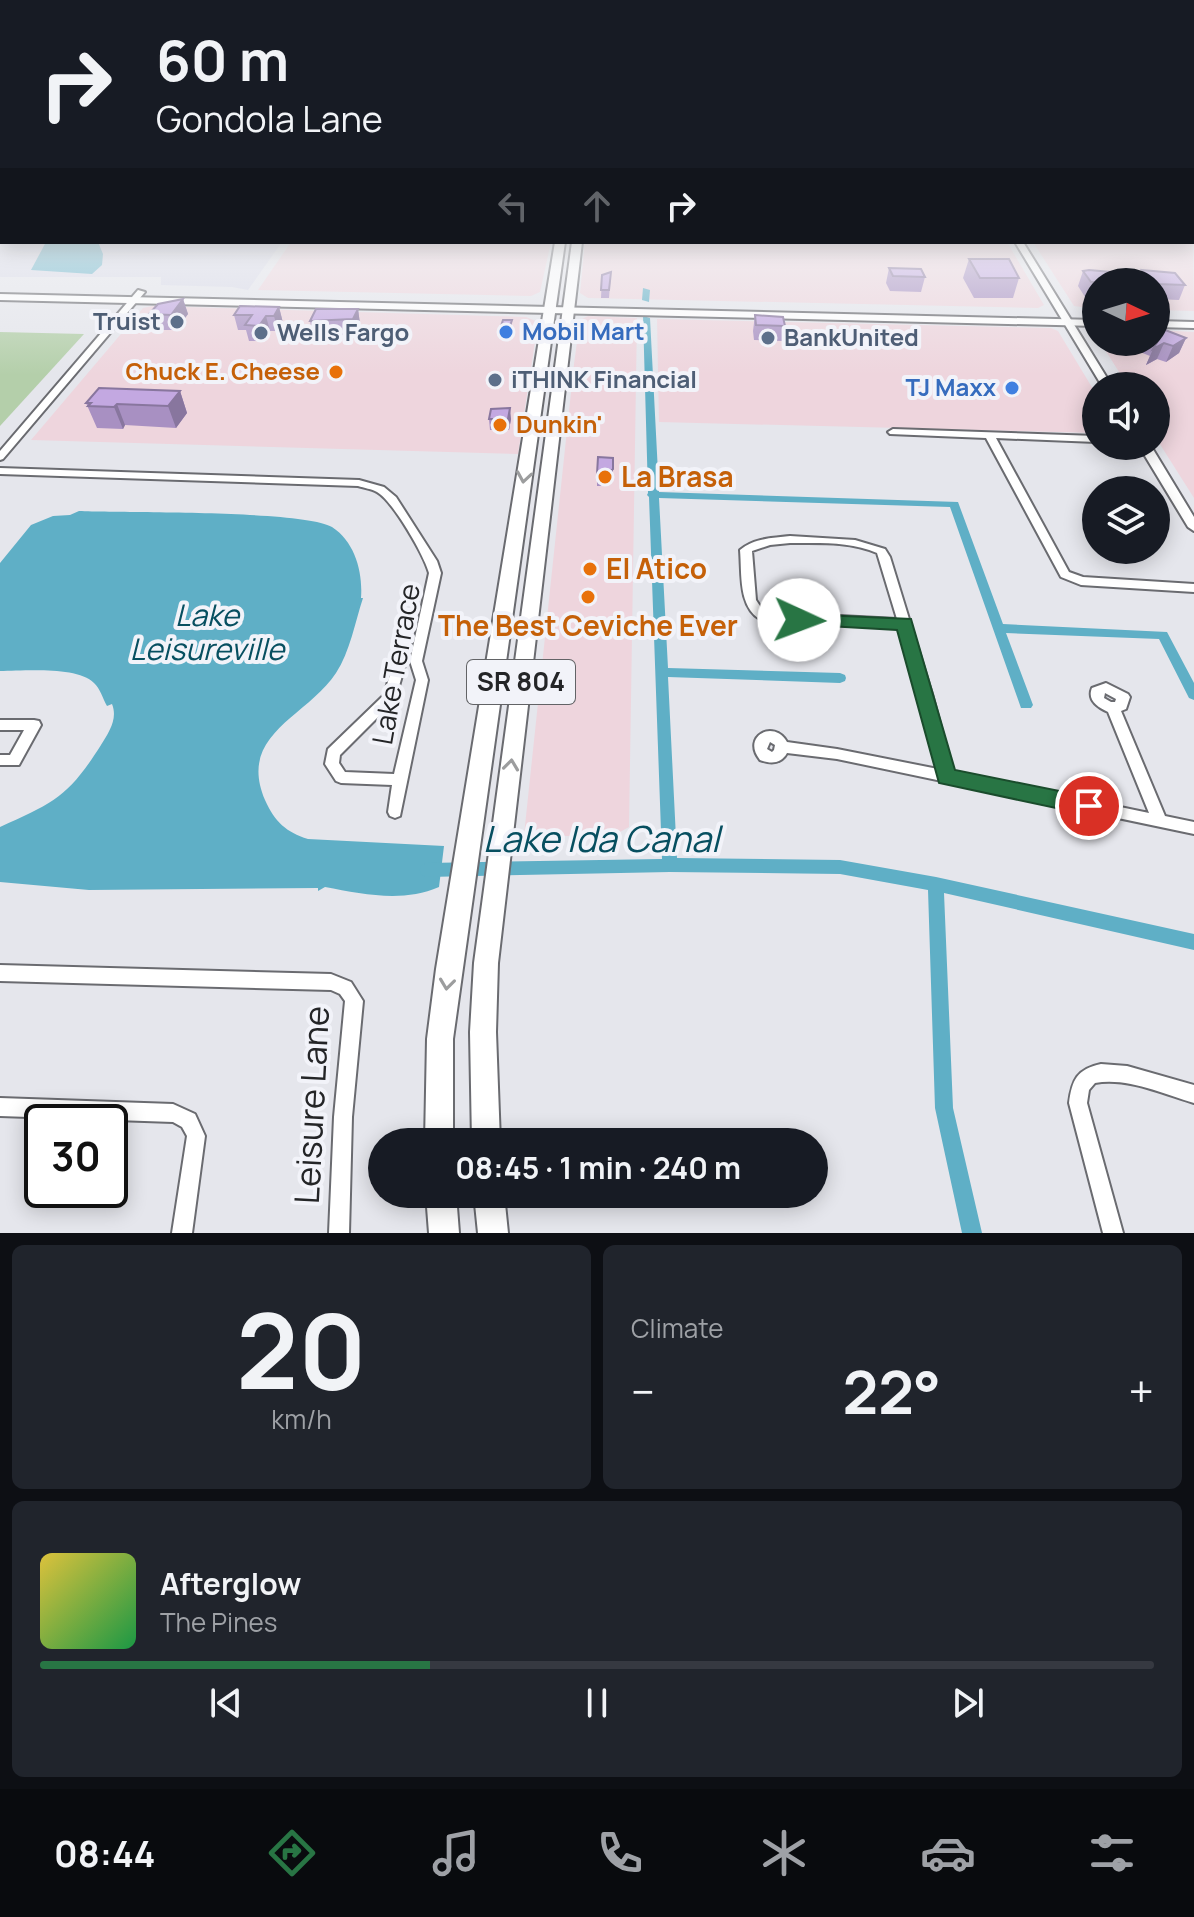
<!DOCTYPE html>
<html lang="en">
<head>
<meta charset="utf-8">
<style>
  body { margin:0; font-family:Manrope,sans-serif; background:#20242c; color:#f1f3f6; height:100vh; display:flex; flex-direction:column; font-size:30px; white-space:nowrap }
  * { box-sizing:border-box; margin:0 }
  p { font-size:26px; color:#9ea1a6 }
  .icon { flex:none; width:44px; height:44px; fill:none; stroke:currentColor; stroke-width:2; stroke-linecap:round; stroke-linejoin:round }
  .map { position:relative; height:1233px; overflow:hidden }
  .details { display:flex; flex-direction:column; gap:12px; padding:12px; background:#0d0f14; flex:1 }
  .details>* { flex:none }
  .top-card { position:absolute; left:0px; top:0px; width:1194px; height:244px; box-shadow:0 4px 20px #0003; background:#171b24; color:#f1f3f6; overflow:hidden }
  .needle { width:52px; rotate:94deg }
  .buttons { position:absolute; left:1082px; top:268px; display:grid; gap:16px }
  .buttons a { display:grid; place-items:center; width:88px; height:88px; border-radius:50%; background:#171b24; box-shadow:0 4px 20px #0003; font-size:40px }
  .speed { position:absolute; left:24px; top:1104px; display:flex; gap:16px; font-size:40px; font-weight:700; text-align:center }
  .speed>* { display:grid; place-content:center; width:104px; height:104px; border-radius:50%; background:#171b24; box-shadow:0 4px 20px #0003; line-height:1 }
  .speed .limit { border:4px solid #111; border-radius:12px; background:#fff; color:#111 }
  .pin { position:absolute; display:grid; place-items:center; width:68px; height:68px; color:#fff; margin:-34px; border:4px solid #fff; border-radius:50%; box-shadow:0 2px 8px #0007 }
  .me { position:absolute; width:88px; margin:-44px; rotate:92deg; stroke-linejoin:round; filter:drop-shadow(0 0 6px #0008) }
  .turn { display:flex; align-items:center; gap:28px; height:168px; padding:0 24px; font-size:36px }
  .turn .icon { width:104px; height:104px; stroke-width:2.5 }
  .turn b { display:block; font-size:56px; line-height:68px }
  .lanes { display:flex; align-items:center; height:76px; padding:0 24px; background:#0003; justify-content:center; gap:40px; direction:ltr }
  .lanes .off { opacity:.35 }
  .big { font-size:60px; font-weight:700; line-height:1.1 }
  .details .card { flex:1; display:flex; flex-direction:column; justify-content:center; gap:12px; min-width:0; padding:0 28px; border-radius:12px; background:#20242c }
  .details .dial { align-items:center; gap:0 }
  .dial b { font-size:104px; line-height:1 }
  .song { display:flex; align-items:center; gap:24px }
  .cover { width:96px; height:96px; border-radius:12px; background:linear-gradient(135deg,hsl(50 70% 55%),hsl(140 70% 35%)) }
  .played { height:8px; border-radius:4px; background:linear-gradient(90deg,#287544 35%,#363941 35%) }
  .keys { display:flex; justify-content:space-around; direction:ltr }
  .heat { display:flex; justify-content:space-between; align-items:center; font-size:44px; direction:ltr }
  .details .tiles { flex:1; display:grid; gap:12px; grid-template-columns:1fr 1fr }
  .card:last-child { grid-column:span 2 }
  .trip { position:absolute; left:368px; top:1128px; width:460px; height:80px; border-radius:40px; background:#171b24; box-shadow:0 4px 20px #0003; font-weight:700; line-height:80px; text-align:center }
  .tabs { display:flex; height:128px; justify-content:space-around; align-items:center; background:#090b0e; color:#9ea1a6 }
  .tabs .icon { width:56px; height:56px }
  .tabs .active { color:#287544 }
  .tabs b { font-size:36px; color:#f1f3f6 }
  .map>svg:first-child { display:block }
  .commercial { fill:#eed5dd }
  .built { fill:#d9dae8 }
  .green { fill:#b4cfaa }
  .water { fill:#5fafc6 }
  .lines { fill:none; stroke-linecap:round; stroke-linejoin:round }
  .canal { fill:#5fafc6; fill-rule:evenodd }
  .minor-casing { stroke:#6a6b70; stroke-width:4 }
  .tertiary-casing { stroke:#6a6b70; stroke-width:4 }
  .secondary-casing { stroke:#6a6b70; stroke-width:4 }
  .primary-casing { stroke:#6a6b70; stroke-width:4 }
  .minor { fill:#fff; fill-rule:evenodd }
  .tertiary { fill:#fff; fill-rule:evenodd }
  .secondary { fill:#fff; fill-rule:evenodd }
  .primary { fill:#fff; fill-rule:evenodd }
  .wall { fill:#a890c2 }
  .shaded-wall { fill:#88769e }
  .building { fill:#c3a8e1; stroke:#88769e; stroke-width:2 }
  .oneway { stroke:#9c9d9e }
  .route { fill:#287544; stroke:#1a4c2c; stroke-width:2 }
  .service-dot { fill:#5c6f8a; stroke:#f2f3f9; stroke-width:3 }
  .shop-dot { fill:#3f7fe0; stroke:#f2f3f9; stroke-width:3 }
  .food-dot { fill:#e8710a; stroke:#f2f3f9; stroke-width:3 }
  .labels { text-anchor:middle; stroke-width:8; stroke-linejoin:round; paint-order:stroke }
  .far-service-label { font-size:24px; font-weight:bold; fill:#4e5e75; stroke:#f2f3f9; text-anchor:start }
  .far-shop-label { font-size:24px; font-weight:bold; fill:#366cbe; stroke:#f2f3f9; text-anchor:start }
  .far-food-label { font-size:24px; font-weight:bold; fill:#c56008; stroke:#f2f3f9; text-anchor:end }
  .shield { fill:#f2f3f9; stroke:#626366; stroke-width:2 }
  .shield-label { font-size:26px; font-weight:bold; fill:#242527 }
  .food-label { font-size:28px; font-weight:bold; fill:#c56008; stroke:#f2f3f9; text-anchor:start }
  .street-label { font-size:28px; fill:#242527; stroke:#f2f3f9 }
  .water-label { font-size:30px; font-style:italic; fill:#074f60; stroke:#f2f3f9 }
  .near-street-label { font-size:34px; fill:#242527; stroke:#f2f3f9 }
  .near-water-label { font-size:36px; font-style:italic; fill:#074f60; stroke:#f2f3f9 }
</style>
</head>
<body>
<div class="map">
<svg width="1194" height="1233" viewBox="0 0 1194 1233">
  <rect width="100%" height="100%" fill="#e5e6ec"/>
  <!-- commercial -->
  <path class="commercial" d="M1192 202 1194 311 1156 310V282H1096V309L1074 306 1033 242H1192Z
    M291 242H551L540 292 531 296 258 290Z
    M585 242H1007L1044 305 1038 308 588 298 580 293Z
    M152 306 526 317 538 322 518 454 31 440 143 308Z
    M588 316 637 318 629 827 611 837 524 835 574 364 580 320Z
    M657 319 1051 328 1058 331 1096 394V433L659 422Z
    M1156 330 1194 332V498L1156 438V386H1128L1100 342H1156Z"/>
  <!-- built -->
  <path class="built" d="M0 202 2 242H282L248 290 232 287 161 285V277H0Z"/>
  <!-- green -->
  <path class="green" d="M0 332 84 334 0 426Z"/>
  <!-- water -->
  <path class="water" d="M46 242H98L103 254 102 265 92 274 31 270Z
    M79 511C122 513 305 510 332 527 355 542 363 572 361 598H363C355 622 350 652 336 673 306 718 237 734 265 800 275 822 286 832 308 839L444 846 439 887C402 903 363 894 325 887L318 891V888L89 890 0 882V827C55 802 68 797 101 745 109 732 118 719 112 704L107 706C103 699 100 688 94 683 77 666 24 671 0 671V563L31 525 53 516 70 515Z"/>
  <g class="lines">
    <!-- canal -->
    <path class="canal" d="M643 288 650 290 649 302 642 300Z
      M643 316 650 318 659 492 958 502 1003 624 1167 632 1194 683V700L1189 698 1159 639 1006 633 1033 705 1031 708H1021L950 507 659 498 668 668 840 673 845 675 846 678 845 681 840 683 668 677 677 858 840 860 936 877 1194 934V950L944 893 953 1108 982 1233H962L935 1108 928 890 840 874 670 872 427 877 422 875 419 870 422 865 427 863 662 859 649 497 647 495 648 493Z"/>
    <!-- minor casing -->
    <g class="minor-casing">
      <path id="minor" d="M138 290 145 292 3 459 0 460V451Z
        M893 429 1096 436V442L996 438 1069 572 1083 577 1194 584V592L1081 585 1061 577 986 438 890 434 888 432Z
        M0 468 359 480 384 487 396 497 437 561 441 573 422 661 428 680 400 816 395 818 390 816 388 812 392 785 341 783 336 781 325 764 328 749 384 695 400 641 406 637 412 641 395 700 340 755 339 763 345 772 394 774 416 680 410 661 429 573C424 555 393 501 377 492 372 489 364 488 358 486L0 474Z
        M790 536 855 540 885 549 890 557 932 694 953 772 1149 813 1108 712C1097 707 1087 700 1092 688L1106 683 1128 694 1130 697 1126 709 1121 711 1165 816 1194 822V834L837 759 787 753C781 764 771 764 760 760 741 736 774 719 787 742L837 749 938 769 900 628 761 620C738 607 742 574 740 550 754 538 773 538 790 536ZM790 543C818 543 850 541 877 553L897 619 764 612 756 600 752 551 770 545ZM1105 693 1116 699 1115 702H1111L1104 698ZM770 742 775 745 774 750 772 752 767 749Z
        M0 720H34L39 721 41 725 19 765H0V755H10L24 730H0Z
        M0 965 331 974 351 982 363 1001 352 1117 349 1233H329L334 1117 345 1001 340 994 331 990 0 981Z
        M1101 1064 1127 1066 1194 1085V1103C1164 1094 1127 1077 1095 1083L1089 1090 1087 1103 1123 1233H1103L1069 1103C1072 1080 1077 1069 1101 1064Z
        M0 1098 173 1104 195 1114 205 1136 192 1233H172L187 1136 182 1127 173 1122 0 1116Z"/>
    </g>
    <!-- tertiary casing -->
    <g class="tertiary-casing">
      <path id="tertiary" d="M1015 242H1023L1112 386H1102Z
        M1139 446H1151L1194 517V531L1188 527Z"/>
    </g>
    <!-- secondary casing -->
    <g class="secondary-casing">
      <path id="secondary" d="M0 294 1096 320V326L0 300Z
        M1156 321 1194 322V328L1156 327Z"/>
    </g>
    <!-- primary casing -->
    <g class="primary-casing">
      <path id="primary" d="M555 242H565L453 1039V1142H425L427 1039 436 969Z
        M572 242H582L498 963 496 1032 500 1142H472L470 1032 474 963Z
        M426 1194H456L459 1233H429Z
        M474 1194H504L508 1233H478Z"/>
    </g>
    <!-- minor -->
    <use href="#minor" class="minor"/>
    <!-- tertiary -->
    <use href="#tertiary" class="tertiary"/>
    <!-- secondary -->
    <use href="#secondary" class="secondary"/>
    <!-- primary -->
    <use href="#primary" class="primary"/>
  </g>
  <!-- wall -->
  <path class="wall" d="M969 259 1019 278 1013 298H974L963 278Z
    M889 268 925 277 921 292 890 291 886 283Z
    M1142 270 1185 285 1179 300 1156 299V282H1138Z
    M1083 271 1096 282V297H1085L1078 286Z
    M611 272 609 298H601L602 275Z
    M183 299 188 314 176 330H154L149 314Z
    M279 307 283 323 278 331H270L263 341H249L246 330H238L234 315Z
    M358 309 360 324 355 335 313 336 310 321Z
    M755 315 785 326 783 341 754 340 753 331Z
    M512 320V325L510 335 501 334 500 329Z
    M1156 331 1186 338 1179 353 1166 362 1157 359 1146 365 1150 356 1140 352 1144 342H1156Z
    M180 391 187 413 176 428 125 425 123 429 97 428 86 403Z
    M489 419H511L509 430H490Z
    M613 458 612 481 605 486H597V474Z"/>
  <!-- shaded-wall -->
  <path class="shaded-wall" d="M183 299 188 314 176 330 171 315Z
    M279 307 283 323 278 331 274 316Z
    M358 309 360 324 355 335 353 319Z
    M266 316 270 331 263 341 259 326Z
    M1186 338 1179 353 1166 362 1173 346Z
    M1164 343 1157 359 1146 365 1153 349Z
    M180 391 187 413 176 428 168 406Z
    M117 404 125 425 123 429 114 407Z
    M510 408 511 419 509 430 508 419Z
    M613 469 612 481 605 486V475Z"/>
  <!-- building -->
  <path class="building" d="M969 259H1009L1019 278H980Z
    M889 268 921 269 925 277 893 276Z
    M1089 270 1111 272 1119 282H1091L1083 271Z
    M1142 270 1175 273 1185 285 1156 284V282H1153Z
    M611 272 609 290H601L602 275Z
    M183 299 171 315 149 314 158 304Z
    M240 306 279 307 274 316H266L259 326 245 325 252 315H234Z
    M316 309H358L353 319 310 321Z
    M755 315 783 317 785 326 756 325Z
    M503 320H512L509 329H500Z
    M1160 328 1186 338 1173 346 1164 343 1153 349 1158 341 1156 340V331Z
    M99 388 180 391 168 406 117 404 114 407 88 406 91 403H86Z
    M510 408 508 419H489L491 409Z
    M598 457 613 458V469L605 475 597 474Z"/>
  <!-- one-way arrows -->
  <defs><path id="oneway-chevron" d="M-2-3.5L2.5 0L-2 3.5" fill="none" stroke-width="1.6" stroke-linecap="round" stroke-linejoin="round" transform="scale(2)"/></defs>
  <g class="oneway">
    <use href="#oneway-chevron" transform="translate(524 477) rotate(99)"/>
    <use href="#oneway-chevron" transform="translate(511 765) rotate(-83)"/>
    <use href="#oneway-chevron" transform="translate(447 984) rotate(97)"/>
  </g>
  <!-- sky -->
  <linearGradient id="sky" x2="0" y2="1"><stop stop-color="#71b2da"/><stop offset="0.54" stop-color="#f3f4f6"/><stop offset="1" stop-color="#f3f4f6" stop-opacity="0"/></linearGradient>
  <rect width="1194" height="375" fill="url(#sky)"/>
  <!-- route -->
  <path class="route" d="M799 614 911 619 955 770 1089 797 1097 800 1100 806 1097 813 1089 815 939 783 897 630 793 624 790 620Z"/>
  <!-- markers -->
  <g class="service-dot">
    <circle cx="177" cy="322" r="8"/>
    <circle cx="261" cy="333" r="8"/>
    <circle cx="768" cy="338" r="8"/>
    <circle cx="495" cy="380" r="8"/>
  </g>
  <g class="shop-dot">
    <circle cx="506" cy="332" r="8"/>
    <circle cx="1012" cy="388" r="8"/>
  </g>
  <g class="food-dot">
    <circle cx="336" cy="372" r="8"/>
    <circle cx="500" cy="425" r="8"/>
    <circle cx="605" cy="477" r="8"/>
    <circle cx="590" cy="569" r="8"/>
    <circle cx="588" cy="597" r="8"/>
  </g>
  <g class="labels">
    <!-- far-service labels -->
    <g class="far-service-label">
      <text x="161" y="330" text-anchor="end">Truist</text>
      <text x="277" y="341">Wells Fargo</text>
      <text x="784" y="346">BankUnited</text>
      <text x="511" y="388">iTHINK Financial</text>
    </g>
    <!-- far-shop labels -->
    <g class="far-shop-label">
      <text x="522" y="340">Mobil Mart</text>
      <text x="996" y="396" text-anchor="end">TJ Maxx</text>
    </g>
    <!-- far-food labels -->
    <g class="far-food-label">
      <text x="320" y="380">Chuck E. Cheese</text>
      <text x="516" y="433" text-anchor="start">Dunkin'</text>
    </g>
    <!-- shield labels -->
    <rect class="shield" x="467" y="660" width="108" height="44" rx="6"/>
    <g class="shield-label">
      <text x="521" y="691">SR 804</text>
    </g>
    <!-- food labels -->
    <g class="food-label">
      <text x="621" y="487">La Brasa</text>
      <text x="606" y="579">El Atico</text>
      <text x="588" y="636" text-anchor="middle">The Best Ceviche Ever</text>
    </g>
    <!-- street labels -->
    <g class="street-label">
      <text transform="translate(396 664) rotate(-80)" y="10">Lake Terrace</text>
    </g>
    <!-- water labels -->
    <g class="water-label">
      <text x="207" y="626">Lake<tspan x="207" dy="34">Leisureville</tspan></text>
    </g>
    <!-- near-street labels -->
    <g class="near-street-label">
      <text transform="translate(312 1105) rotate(-87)" y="12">Leisure Lane</text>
    </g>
    <!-- near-water labels -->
    <g class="near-water-label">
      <text x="601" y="852">Lake Ida Canal</text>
    </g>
  </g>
</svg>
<div class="buttons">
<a><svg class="needle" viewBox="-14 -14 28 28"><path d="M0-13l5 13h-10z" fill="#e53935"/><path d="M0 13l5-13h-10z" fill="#9ea1a6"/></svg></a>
<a><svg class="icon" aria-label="sound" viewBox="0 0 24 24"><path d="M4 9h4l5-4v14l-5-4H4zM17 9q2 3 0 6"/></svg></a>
<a><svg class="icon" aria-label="layers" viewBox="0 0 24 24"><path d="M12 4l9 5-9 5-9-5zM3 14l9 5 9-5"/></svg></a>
</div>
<div class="speed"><div class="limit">30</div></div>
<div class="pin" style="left:1089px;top:806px;background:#d93025"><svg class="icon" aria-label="arrive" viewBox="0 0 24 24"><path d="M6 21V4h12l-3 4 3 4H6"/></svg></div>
<svg class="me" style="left:799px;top:620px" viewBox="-20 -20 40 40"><circle r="19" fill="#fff"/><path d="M0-13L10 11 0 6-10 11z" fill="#287544"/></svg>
<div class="trip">08:45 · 1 min · 240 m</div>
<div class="top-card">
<div class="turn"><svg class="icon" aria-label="right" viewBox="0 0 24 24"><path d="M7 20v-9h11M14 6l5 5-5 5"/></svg><div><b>60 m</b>Gondola Lane</div></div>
<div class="lanes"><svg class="icon off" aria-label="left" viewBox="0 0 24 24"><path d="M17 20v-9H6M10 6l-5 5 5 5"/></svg><svg class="icon off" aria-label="ahead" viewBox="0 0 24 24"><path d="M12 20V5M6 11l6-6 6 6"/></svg><svg class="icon" aria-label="right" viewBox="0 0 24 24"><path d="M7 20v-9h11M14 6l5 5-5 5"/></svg></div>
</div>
</div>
<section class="details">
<div class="tiles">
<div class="card dial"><b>20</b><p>km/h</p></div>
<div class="card"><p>Climate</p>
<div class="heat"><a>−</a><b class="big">22°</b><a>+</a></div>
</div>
<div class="card">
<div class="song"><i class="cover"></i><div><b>Afterglow</b><p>The Pines</p></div></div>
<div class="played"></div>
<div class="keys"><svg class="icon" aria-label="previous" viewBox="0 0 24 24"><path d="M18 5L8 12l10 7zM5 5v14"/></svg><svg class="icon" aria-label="pause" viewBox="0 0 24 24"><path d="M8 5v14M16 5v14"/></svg><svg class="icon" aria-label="next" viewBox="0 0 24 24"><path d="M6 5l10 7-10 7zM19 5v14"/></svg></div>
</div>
</div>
</section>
<nav class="tabs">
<b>08:44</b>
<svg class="icon active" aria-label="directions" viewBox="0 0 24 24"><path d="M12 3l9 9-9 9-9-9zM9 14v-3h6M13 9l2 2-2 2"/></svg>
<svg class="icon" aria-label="music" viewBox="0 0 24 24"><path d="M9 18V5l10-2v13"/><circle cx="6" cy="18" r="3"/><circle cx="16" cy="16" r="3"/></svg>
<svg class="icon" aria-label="phone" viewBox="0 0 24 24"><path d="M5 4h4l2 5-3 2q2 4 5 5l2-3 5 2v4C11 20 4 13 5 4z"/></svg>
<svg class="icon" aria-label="climate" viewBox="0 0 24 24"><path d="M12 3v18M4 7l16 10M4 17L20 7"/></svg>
<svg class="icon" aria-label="car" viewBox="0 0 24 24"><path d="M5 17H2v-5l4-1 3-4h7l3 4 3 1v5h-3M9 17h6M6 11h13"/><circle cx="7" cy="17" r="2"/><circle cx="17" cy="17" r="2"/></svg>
<svg class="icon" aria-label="filters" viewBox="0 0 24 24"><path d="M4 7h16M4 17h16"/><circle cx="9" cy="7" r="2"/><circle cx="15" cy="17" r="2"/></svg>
</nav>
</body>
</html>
